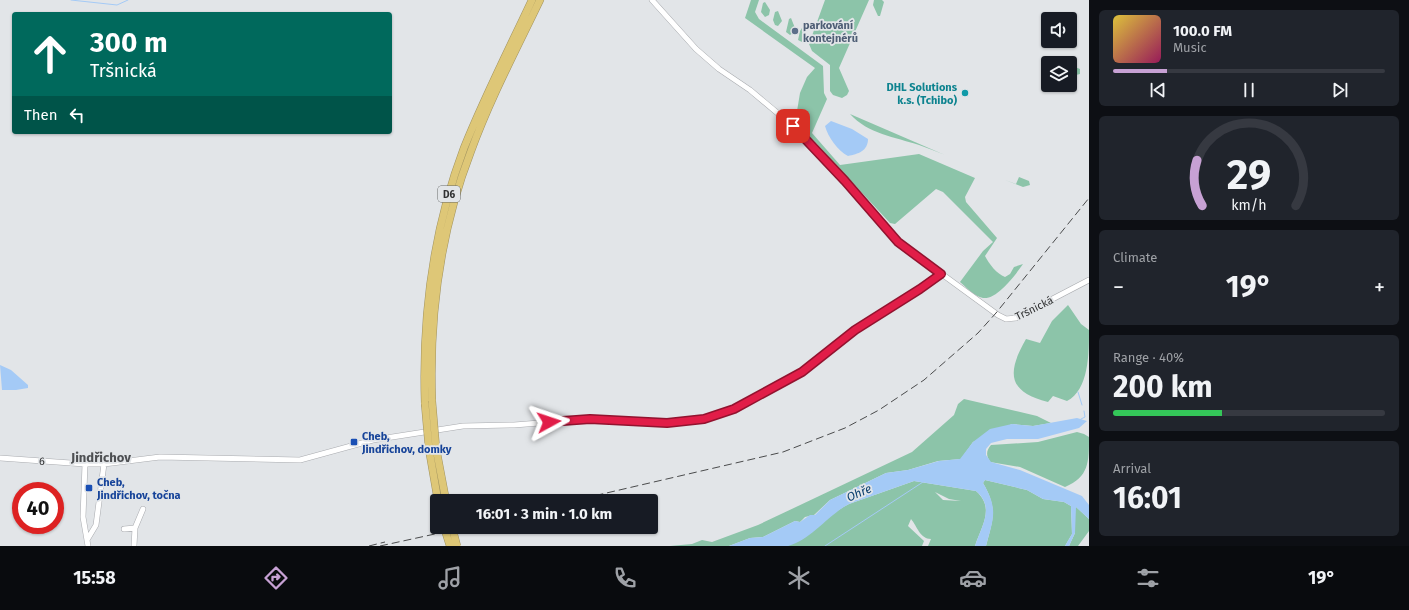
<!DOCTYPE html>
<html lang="en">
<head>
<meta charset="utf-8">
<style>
  body { margin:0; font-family:"Fira Sans",sans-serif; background:#20242c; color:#f1f3f6; height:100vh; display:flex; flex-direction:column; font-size:15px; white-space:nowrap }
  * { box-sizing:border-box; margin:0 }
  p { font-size:13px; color:#9ea1a6 }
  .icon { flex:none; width:22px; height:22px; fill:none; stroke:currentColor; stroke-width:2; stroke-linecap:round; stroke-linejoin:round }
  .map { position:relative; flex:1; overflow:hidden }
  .panel { display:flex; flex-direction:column; gap:10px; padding:10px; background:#0d0f14; width:320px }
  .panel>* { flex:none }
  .top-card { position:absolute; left:12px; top:12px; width:380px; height:122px; border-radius:4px; box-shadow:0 1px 3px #0004; background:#00695c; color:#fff; overflow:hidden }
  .tools { position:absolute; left:1041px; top:12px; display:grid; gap:8px }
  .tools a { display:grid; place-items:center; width:36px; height:36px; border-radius:4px; background:#171b24; box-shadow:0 1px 3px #0004; font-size:20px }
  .speed { position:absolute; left:12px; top:482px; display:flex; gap:8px; font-size:20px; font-weight:700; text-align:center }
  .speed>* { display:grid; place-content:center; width:52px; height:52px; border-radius:50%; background:#171b24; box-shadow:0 1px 3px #0004; line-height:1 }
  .speed .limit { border:6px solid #d22; background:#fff; color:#111 }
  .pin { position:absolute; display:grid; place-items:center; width:34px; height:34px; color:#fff; margin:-17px; border-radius:8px; box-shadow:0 2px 6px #0006 }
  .me { position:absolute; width:44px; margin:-22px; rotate:85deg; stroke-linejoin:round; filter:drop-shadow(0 0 3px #0008) }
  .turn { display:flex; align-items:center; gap:14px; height:84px; padding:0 12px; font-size:18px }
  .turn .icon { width:52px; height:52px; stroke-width:2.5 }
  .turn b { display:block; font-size:28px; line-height:34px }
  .then { display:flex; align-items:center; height:38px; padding:0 12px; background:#0003; gap:8px; font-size:15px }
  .big { font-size:30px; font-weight:700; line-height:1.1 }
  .panel .widget { flex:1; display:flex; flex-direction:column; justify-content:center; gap:6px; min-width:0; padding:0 14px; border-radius:6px; background:#20242c }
  .panel .dial { align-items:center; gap:0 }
  .dial svg { height:104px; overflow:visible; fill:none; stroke:#363941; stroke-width:7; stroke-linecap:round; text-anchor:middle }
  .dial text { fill:#f1f3f6; stroke:none }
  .song { display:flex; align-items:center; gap:12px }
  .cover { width:48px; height:48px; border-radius:6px; background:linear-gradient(135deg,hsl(50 70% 55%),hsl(330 70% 35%)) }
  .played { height:4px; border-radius:2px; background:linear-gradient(90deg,#c7a1d4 20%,#363941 20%) }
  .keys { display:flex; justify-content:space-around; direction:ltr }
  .heat { display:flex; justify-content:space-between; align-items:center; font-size:22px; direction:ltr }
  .charge { height:6px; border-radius:3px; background:linear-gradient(90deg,#34c759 40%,#363941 0) }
  .trip { position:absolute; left:430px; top:494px; width:228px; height:40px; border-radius:4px; background:#171b24; box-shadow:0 1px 3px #0004; font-weight:700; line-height:40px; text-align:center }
  .menu { display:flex; height:64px; justify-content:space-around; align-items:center; background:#090b0e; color:#9ea1a6 }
  .menu .icon { width:28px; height:28px }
  .menu .current { color:#c7a1d4 }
  .menu b { font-size:18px; color:#f1f3f6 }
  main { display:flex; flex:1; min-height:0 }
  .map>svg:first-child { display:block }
  .green { fill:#8cc4a9; fill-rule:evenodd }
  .water { fill:#a4caf6 }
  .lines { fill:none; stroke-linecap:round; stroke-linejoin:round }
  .stream { stroke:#a4caf6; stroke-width:1 }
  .minor-casing { stroke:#a9abaf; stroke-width:6 }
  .highway-casing { stroke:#a1935f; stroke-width:8 }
  .minor { stroke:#fff; stroke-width:5 }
  .highway { stroke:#dec777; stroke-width:7 }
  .rail { stroke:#4a4b4c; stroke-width:1; stroke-dasharray:8 4; stroke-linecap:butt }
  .highway-bridge-casing { stroke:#a1935f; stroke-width:8; stroke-linecap:butt }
  .highway-bridge { stroke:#dec777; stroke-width:7 }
  .route-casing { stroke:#92132f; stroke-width:10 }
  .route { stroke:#e11d48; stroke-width:7 }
  .service-dot { fill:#5c6f8a; stroke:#e2e5e8; stroke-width:1.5 }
  .culture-dot { fill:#0f9aa8; stroke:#e2e5e8; stroke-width:1.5 }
  .transit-dot { fill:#1a4fb4; stroke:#e2e5e8; stroke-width:1.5 }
  .labels { text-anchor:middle; stroke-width:3.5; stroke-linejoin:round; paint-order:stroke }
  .shield { fill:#e2e5e8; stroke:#666869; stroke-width:1 }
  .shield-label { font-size:10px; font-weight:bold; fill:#313233 }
  .service-label { font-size:11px; font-weight:bold; fill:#4e5e75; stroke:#e2e5e8; text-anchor:start }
  .culture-label { font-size:11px; font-weight:bold; fill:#0d838f; stroke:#e2e5e8; text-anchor:end }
  .street-label { font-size:11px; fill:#313233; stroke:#e2e5e8 }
  .transit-label { font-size:11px; font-weight:bold; fill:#164399; stroke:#e2e5e8; text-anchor:start }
  .water-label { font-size:12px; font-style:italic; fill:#0d4070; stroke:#e2e5e8 }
  .quarter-label { font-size:13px; font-weight:bold; fill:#4d4f52; stroke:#e2e5e8 }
</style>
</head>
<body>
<main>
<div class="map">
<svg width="1089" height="546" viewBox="0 0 1089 546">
  <rect width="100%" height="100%" fill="#e2e5e8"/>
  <!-- green -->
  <path class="green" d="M751 0H759L755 12 759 19 823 66 824 93 827 99 812 133 840 165 919 154 975 178 965 197 966 202 997 238 985 256C989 264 997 274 1005 277L1010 274 1014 267 1023 264C1016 274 997 300 983 298 974 296 967 288 960 282L983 251 993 242 943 192 936 189 895 224 890 223 814 141 795 123 800 93 807 77 815 68 745 18Z
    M825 0H869L839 68 849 91 847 95 842 98 833 95 830 91V65L812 51 809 44Z
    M874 0H882L884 2 880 16H878L873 5Z
    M765 2 770 10 769 15 765 17 761 12 763 3Z
    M778 11 782 21 778 26 775 25 773 20 775 12Z
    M791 18 795 28 793 33 790 35 786 32 789 19Z
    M802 28 807 38 804 43 798 40 800 31Z
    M1070 65 1080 69V74L1076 75 1070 73Z
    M850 114 945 155C937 152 928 148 919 145 895 137 868 134 850 114Z
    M1019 177 1029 181 1030 185 1023 187 1005 180 1016 184Z
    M1068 305 1081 324 1089 330C1089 353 1089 390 1067 401L1053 396 1048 402C1007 392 1007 372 1026 339L1040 343 1052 321Z
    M964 399 1037 416 1051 423 1033 426 1012 424 973 442 961 459 938 461 908 470 886 473 830 500 814 515 805 517 800 522 795 521 763 537 750 538 729 546H670L692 544 702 540 712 542 758 525 912 452 954 415 958 404Z
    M1077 432 1084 434 1089 437C1089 462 1089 477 1065 487L1020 467 990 462C986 455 986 451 991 445L1038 442Z
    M985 480 1027 490 1043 499 1064 502 1071 506 1072 534 1065 546H986C993 519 998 509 983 483Z
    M914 481 976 491C995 508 982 525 975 546H928L931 539C920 539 917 526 911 519L908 526 924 541 922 546H787C810 535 827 515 849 504ZM935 492 949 499 961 501 943 500Z
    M1075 506 1089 519V531L1078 546H1069L1075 533Z"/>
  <!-- water -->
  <path class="water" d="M831 121 852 129 868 139C868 151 858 154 848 156 838 151 828 137 825 126Z
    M0 365 11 370 28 385V388L16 390H2Z
    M1077 418 1087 421 1079 428 1038 439H1007L991 443 986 449V455L991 462 1020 470 1082 496 1089 505V519L1076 507 1075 533 1069 546H1065L1072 534 1071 506 1064 502 1043 499 1027 490 985 480 983 483C999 510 993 519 986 546H975C982 525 995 507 976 491L914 481 849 504C828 515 811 540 788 546 776 546 743 546 729 546L750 538 763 537 795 521 800 522 810 515H815L830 500 886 473 908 470 939 461 960 459 973 442 990 429 1012 424 1033 426Z"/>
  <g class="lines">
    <!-- stream -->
    <path class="stream" d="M71 0 117 5 128 0
      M1078 392 1082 405
      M1081 419 1085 417 1084 411
      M825 546 923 482"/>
    <!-- minor casing -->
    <g class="minor-casing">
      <path id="minor" d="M652 0 696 49 719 69 750 90 793 126 845 181 898 242 998 315 1006 319 1016 318 1089 280
        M0 458 85 464H104L160 457 300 460 373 440 463 426 514 425 590 419 667 423 704 419 738 407 803 372 855 330 920 289 941 274
        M85 464 83 517 88 546
        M124 529 135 528
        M87 540 96 525 104 464
        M134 546 135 528 143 509"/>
    </g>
    <!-- highway casing -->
    <g class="highway-casing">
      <path id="highway" d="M432 401C429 316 440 231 471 151 490 99 516 50 540 0
        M425 404C422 317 433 230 464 148 484 98 509 49 532 0"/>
    </g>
    <!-- minor -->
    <use href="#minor" class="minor"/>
    <!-- highway -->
    <use href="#highway" class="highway"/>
    <!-- rail -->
    <path class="rail" d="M572 501 783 452 845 428 879 410 924 380 978 333 996 313 1089 198
      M369 546 385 542
      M380 546 467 527"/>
    <!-- highway-bridge casing -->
    <g class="highway-bridge-casing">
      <path id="highway-bridge" d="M432 401 436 448 446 501
        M425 404 429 449 438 501
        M444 527 450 546
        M452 527 457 546"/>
    </g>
    <!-- highway-bridge -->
    <use href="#highway-bridge" class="highway-bridge"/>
  </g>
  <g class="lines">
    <!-- route casing -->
    <g class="route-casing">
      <path id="route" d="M549 422 590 419 667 423 704 419 734 409 802 372 855 330 920 289 941 274 898 242 845 181 793 126"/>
    </g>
    <!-- route -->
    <use href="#route" class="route"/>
  </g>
  <!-- markers -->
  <circle class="service-dot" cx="795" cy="31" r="4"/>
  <circle class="culture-dot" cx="965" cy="93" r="4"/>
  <g class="transit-dot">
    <rect x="350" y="438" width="8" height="8" rx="2"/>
    <rect x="85" y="484" width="8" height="8" rx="2"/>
  </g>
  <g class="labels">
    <!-- shield labels -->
    <rect class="shield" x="438" y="186" width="22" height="16" rx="3"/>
    <g class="shield-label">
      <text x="449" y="198">D6</text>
    </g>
    <!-- service labels -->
    <g class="service-label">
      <text x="803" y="29">parkování<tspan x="803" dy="13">kontejnérů</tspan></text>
    </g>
    <!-- culture labels -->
    <g class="culture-label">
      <text x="957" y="91">DHL Solutions<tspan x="957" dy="13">k.s. (Tchibo)</tspan></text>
    </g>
    <!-- street labels -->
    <g class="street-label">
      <text transform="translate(1034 308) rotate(-26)" y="4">Tršnická</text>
      <text transform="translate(42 461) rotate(4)" y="4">6</text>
    </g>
    <!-- transit labels -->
    <g class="transit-label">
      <text x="362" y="440">Cheb,<tspan x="362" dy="13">Jindřichov, domky</tspan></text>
      <text x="97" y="486">Cheb,<tspan x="97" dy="13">Jindřichov, točna</tspan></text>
    </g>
    <!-- water labels -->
    <g class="water-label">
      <text transform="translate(859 493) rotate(-23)" y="4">Ohře</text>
    </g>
    <!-- quarter labels -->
    <g class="quarter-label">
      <text x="101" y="462">Jindřichov</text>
    </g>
  </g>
</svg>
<div class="tools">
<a><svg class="icon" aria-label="sound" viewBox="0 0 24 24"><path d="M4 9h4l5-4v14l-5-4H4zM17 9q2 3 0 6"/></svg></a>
<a><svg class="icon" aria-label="layers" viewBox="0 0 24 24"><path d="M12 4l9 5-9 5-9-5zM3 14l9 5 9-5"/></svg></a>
</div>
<div class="speed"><div class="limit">40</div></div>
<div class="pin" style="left:793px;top:126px;background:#d93025"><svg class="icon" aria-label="arrive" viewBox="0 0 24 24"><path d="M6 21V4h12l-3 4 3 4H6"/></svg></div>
<svg class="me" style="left:549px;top:422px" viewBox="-20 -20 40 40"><path d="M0-17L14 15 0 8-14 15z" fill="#e11d48" stroke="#fff" stroke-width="4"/></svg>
<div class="trip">16:01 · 3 min · 1.0 km</div>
<div class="top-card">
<div class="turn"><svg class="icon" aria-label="ahead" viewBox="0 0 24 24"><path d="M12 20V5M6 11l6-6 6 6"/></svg><div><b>300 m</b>Tršnická</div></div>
<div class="then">Then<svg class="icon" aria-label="left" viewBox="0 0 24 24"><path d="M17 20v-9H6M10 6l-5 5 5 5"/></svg></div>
</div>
</div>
<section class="panel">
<div class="widget">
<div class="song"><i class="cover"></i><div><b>100.0 FM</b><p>Music</p></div></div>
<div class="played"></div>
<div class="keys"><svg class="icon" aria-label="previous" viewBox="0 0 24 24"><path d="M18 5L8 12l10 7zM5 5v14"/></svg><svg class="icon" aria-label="pause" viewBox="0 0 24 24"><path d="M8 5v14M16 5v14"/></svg><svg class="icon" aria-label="next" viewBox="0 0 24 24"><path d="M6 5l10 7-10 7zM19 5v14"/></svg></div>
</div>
<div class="widget dial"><svg viewBox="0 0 100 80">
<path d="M14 69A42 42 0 1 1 86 69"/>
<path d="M14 69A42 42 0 0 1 10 34" stroke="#c7a1d4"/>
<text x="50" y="56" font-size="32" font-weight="700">29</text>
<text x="50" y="72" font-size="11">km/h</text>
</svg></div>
<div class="widget"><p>Climate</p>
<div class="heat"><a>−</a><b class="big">19°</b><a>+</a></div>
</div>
<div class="widget"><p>Range · 40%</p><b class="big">200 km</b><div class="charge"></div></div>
<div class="widget"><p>Arrival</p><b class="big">16:01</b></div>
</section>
</main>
<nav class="menu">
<b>15:58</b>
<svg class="icon current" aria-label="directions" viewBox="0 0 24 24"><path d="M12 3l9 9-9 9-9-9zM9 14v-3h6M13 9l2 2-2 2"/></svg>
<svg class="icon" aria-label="music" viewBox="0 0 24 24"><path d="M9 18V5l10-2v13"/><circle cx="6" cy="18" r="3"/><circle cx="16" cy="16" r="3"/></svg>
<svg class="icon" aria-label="phone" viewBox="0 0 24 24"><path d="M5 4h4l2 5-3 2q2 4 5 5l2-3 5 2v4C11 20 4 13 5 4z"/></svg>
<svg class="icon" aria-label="climate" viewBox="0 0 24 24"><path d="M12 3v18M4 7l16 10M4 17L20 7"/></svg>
<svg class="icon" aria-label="car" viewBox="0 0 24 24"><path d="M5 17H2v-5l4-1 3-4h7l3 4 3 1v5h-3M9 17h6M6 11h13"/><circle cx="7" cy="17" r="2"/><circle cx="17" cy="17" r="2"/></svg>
<svg class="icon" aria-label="filters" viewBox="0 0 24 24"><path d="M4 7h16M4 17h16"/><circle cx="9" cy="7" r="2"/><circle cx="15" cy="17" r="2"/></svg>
<b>19°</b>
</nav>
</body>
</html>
